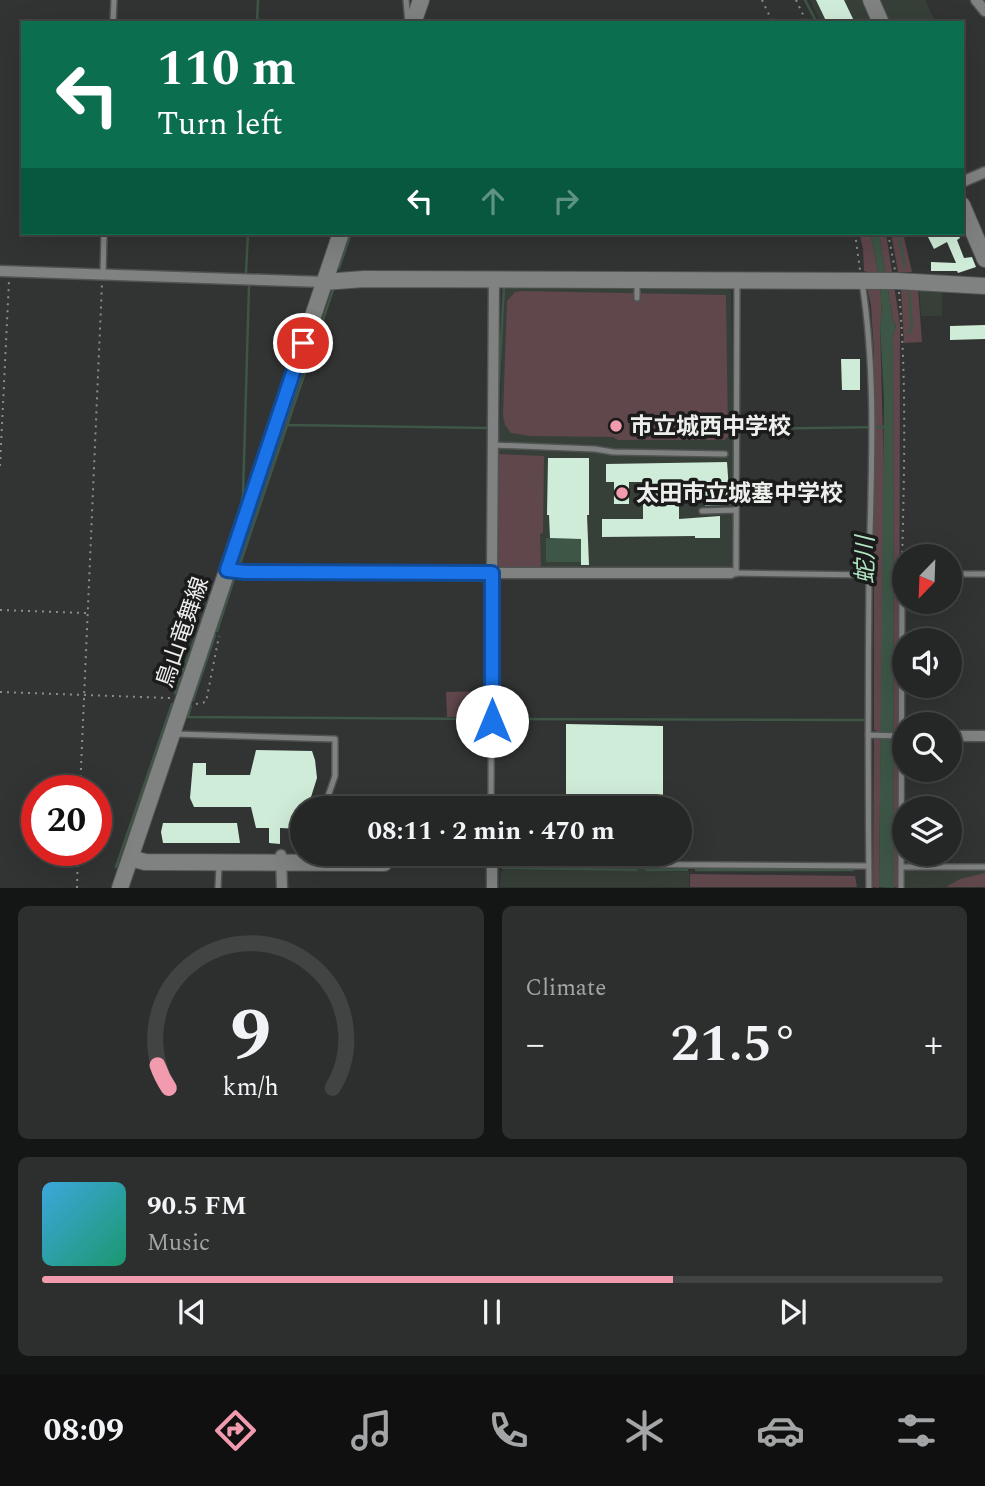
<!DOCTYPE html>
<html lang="en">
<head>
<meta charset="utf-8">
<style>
  body { margin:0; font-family:Spectral,"Noto Sans JP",serif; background:#2d2f2e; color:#f1f3f6; height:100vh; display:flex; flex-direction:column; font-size:26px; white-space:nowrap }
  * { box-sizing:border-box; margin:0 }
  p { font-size:23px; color:#a3a5a7 }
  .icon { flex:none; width:38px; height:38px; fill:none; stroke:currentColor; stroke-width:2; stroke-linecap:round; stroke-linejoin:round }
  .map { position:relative; height:888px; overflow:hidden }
  .panel { display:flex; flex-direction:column; gap:18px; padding:18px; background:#141515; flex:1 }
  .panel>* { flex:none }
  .guide { position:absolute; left:21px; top:21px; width:943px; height:214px; border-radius:0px; box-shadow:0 7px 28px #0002,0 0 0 2px #424443; background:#0b6e4f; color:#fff; overflow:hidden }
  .needle { width:46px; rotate:203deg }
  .controls { position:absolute; left:892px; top:544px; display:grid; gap:14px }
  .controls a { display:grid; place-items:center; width:70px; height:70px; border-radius:50%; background:#252726; box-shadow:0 7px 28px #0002,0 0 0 2px #424443; font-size:35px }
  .speed { position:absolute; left:21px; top:775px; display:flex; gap:14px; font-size:35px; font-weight:700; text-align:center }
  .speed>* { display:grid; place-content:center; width:91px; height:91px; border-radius:50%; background:#252726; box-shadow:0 7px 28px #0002,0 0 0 2px #424443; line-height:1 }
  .speed .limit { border:10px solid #d22; background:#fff; color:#111 }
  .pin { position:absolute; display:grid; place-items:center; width:60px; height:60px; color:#fff; margin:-30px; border:4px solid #fff; border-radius:50%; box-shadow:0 2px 7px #0007 }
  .me { position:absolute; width:77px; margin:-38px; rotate:0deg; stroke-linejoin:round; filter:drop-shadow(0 0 5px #0008) }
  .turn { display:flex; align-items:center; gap:24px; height:147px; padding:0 21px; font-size:32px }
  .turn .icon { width:91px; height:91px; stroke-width:2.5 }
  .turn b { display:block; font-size:49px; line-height:60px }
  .lanes { display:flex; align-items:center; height:66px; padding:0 21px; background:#0003; justify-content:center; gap:35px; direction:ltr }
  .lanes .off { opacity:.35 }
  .big { font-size:52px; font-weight:700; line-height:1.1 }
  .panel .tile { flex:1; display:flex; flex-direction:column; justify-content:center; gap:10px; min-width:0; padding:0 24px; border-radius:10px; background:#2d2f2e }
  .panel .dial { align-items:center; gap:0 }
  .dial svg { height:182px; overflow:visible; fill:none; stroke:#424443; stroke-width:7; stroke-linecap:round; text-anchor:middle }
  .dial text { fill:#f1f3f6; stroke:none }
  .song { display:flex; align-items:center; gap:21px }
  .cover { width:84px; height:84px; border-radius:10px; background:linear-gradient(135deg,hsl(200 70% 55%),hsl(160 70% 35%)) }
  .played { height:7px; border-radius:4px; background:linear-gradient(90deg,#f29aae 70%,#424443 70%) }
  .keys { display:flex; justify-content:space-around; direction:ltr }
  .heat { display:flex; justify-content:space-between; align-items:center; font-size:38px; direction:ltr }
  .panel .tiles { flex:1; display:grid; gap:18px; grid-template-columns:1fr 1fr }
  .tile:last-child { grid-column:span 2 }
  .trip { position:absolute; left:290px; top:796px; width:402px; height:70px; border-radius:35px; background:#252726; box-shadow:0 7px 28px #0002,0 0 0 2px #424443; font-weight:700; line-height:70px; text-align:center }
  .dock { display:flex; height:112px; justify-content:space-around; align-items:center; background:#0f100f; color:#a3a5a7 }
  .dock .icon { width:49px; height:49px }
  .dock .selected { color:#f29aae }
  .dock b { font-size:32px; color:#f1f3f6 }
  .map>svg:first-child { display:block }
  .built { fill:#373f39 }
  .green { fill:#5f474c }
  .water { fill:#3d5646 }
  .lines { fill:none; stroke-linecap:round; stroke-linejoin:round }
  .stream { stroke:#3d5646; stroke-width:2.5 }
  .building { fill:#cfecd8 }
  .lane-casing { stroke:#505351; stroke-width:8 }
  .street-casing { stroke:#505351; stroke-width:13 }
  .secondary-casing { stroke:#505351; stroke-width:18 }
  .path { stroke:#8c8e8c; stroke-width:2; stroke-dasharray:2 5; stroke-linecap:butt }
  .lane { stroke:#7f8280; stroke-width:5 }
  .street { stroke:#7f8280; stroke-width:10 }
  .secondary { stroke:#7f8280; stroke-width:16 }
  .route-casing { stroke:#114b97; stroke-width:18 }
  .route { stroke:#1a73e8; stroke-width:12 }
  .poi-dot { fill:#f29aae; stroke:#1a1b1a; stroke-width:2.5 }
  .labels { text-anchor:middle; stroke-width:7; stroke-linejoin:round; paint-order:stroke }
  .poi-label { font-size:23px; font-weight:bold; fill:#edefed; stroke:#1a1b1a; text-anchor:start }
  .street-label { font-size:23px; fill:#edefed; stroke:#1a1b1a }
  .water-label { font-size:24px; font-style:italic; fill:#b1e5c3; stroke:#1a1b1a }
</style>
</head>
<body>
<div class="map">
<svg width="985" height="888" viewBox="0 0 985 888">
  <rect width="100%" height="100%" fill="#313432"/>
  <!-- built -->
  <path class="built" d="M810 0H863L874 23H821Z
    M876 0H925L936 23H886Z
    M507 286 634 287 635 290 641 291 643 287 731 290 734 510 733 567 730 570 501 568 498 565 497 429H500L504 288Z
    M919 287 942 289V316H921Z
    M638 868H646V871L689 872V887H500L501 873 503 870 637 871Z
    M905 869H985V887L905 888Z"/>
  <!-- green -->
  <path class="green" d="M859 233H870C876 259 885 300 880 326L884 476 879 888 873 887 874 739 877 738V731L874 730V353L871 306 867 286 869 285 867 272 864 271 863 248Z
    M879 233H886L900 324 899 888 894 887 893 337 896 325 893 321Z
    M891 233H903L912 272H898Z
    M903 285 918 288 922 342 904 343 901 289Z
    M523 291 726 295 728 437 724 440H618L613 437 531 436 511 433 505 425 503 415 507 301 515 292Z
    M497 454 544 456 543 533 540 534 541 569 501 568 498 565Z
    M489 691V717H447L446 692Z
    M985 873V887H946L960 879Z
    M690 874 855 876 857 887H690Z"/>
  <!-- water -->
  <path class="water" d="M870 233H879L893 321 896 325 893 337 894 888 879 887 884 399 880 326C885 300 876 259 870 233Z
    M546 538 581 539V562H546Z"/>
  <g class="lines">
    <!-- stream -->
    <path class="stream" d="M805 0 817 23
      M257 23 258 0
      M898 233 905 266
      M339 268 351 233
      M246 272 248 233
      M908 333 912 328 909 292
      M498 401 504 286
      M288 425 489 428
      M739 429 886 427
      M240 508 243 495 249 285
      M239 567 333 290
      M217 631 234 579
      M175 693 219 571
      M193 700 215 635
      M191 706 188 717 488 719
      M497 719 864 720
      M116 867 172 704
      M503 868 637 870
      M646 870H687
      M696 870H853"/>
  </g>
  <!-- building -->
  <path class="building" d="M816 0H844L855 23H827Z
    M926 233H957L960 238 957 240 964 258 972 257 976 267 958 273 957 271H931V262L956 263 947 242 934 249Z
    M985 325V339L950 340V326Z
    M841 359H860V390H842Z
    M548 458H589V515H587L589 565H581V539L550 538 549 515H547Z
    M727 462 730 505 705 506V481H679V519L720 516V538H695V536L602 537V519H643V482H629V504H614V482H606V464Z
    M566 724 663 726V808H566Z
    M256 750 312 751 315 760 317 778 311 797 315 808H303V829L280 828V844L269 843V828H256L251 807H194L190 798 193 763H206V775H250Z
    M163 823H237L240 843H163L161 832Z"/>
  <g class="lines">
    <!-- lane casing -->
    <g class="lane-casing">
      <path id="lane" d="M406 0 408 23
        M113 23 114 0
        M103 275 104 233
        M862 282C877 379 871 476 869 574 868 678 868 783 869 888
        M637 298V283
        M493 445 595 449 613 452 725 454
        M702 511 736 510
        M230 571 492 573 491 808
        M733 573 869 575
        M736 574 737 284
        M950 574H985
        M175 734 335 739V776L324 808
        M868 735 903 736
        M491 854 492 865
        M385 863 868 866
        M902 867H985
        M218 888 219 865
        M901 888 902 574H905"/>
    </g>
    <!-- street casing -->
    <g class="street-casing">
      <path id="street" d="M976 0 985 11
        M962 182 985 172
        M0 271 324 282
        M494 279 492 573H731
        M903 736 905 737
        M950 736H985
        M281 855 282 888
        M492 888V865"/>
    </g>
    <!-- secondary casing -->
    <g class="secondary-casing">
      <path id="secondary" d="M871 0 881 23
        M413 23 421 0
        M962 205 985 259
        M324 282 364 279 897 281 985 286
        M130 858 145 862 384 863
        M120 888 341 233"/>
    </g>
    <!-- path -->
    <path class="path" d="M762 0 773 23
      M796 0 807 23
      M855 233 860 270
      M888 233 895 270
      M899 292C907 383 904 475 902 566
      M0 466 9 281
      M0 610 87 613
      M0 692 170 698
      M196 704 206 702 219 636
      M80 791 102 283
      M567 856H596
      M77 888 78 850"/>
    <!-- lane -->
    <use href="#lane" class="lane"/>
    <!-- street -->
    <use href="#street" class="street"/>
    <!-- secondary -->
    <use href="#secondary" class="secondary"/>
  </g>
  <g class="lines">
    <!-- route casing -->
    <g class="route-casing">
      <path id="route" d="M303 343 227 570 245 572 492 573V721"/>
    </g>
    <!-- route -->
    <use href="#route" class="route"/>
  </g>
  <!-- markers -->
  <g class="poi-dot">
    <circle cx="616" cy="426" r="7"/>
    <circle cx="622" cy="493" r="7"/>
  </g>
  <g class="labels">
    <!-- poi labels -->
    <g class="poi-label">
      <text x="630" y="434">市立城西中学校</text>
      <text x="636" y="501">太田市立城塞中学校</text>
    </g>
    <!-- street labels -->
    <g class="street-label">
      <text transform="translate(182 632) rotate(-71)" y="8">鳥山竜舞線</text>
    </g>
    <!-- water labels -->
    <g class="water-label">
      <text transform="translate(865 560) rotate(-90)" y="8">蛇川</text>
    </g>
  </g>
</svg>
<div class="controls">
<a><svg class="needle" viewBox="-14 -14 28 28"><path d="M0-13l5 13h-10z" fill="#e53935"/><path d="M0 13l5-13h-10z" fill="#a3a5a7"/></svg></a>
<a><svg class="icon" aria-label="sound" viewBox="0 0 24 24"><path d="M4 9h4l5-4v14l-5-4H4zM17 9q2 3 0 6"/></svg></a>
<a><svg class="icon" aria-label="search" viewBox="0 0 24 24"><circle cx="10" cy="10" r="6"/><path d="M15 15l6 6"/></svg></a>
<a><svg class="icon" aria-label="layers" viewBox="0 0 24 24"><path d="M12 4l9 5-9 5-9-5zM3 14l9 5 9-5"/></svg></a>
</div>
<div class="speed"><div class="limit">20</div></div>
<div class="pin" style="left:303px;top:343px;background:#d93025"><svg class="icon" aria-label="arrive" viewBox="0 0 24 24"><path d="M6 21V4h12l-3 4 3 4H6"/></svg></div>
<svg class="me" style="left:492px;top:721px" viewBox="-20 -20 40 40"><circle r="19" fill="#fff"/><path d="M0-13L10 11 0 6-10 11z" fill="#1a73e8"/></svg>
<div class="trip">08:11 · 2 min · 470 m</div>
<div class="guide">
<div class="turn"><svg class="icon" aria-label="left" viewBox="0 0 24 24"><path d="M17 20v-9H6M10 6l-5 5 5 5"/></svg><div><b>110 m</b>Turn left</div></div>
<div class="lanes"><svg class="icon" aria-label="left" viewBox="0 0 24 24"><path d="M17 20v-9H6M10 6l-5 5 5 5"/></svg><svg class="icon off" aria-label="ahead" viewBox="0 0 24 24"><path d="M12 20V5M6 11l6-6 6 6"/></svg><svg class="icon off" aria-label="right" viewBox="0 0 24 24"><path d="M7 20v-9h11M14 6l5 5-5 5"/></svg></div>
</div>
</div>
<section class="panel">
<div class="tiles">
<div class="tile dial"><svg viewBox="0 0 100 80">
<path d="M14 69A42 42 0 1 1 86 69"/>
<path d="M14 69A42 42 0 0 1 9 59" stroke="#f29aae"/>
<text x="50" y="56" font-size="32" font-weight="700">9</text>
<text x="50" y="72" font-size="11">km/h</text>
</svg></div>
<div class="tile"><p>Climate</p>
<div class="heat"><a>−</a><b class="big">21.5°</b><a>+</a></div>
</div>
<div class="tile">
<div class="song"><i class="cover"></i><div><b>90.5 FM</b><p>Music</p></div></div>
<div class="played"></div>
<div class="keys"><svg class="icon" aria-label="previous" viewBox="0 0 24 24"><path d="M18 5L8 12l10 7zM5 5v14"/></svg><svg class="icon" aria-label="pause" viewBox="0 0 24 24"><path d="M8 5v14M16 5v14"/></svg><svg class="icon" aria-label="next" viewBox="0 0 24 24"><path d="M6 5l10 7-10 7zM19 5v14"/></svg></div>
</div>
</div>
</section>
<nav class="dock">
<b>08:09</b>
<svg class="icon selected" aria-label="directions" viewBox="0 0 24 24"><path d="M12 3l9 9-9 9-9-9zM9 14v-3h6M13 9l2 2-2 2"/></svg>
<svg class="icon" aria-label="music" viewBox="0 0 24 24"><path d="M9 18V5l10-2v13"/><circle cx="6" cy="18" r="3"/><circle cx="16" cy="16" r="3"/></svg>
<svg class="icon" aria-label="phone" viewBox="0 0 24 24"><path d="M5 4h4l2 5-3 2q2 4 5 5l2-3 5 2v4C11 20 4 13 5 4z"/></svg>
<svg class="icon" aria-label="climate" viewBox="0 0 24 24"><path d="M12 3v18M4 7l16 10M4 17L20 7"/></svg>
<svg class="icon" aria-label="car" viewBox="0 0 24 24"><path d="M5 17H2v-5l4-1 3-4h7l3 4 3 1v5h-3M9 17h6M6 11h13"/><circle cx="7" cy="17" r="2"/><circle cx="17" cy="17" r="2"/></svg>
<svg class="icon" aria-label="filters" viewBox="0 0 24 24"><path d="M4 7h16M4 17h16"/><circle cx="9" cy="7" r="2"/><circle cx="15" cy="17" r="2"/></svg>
</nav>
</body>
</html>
